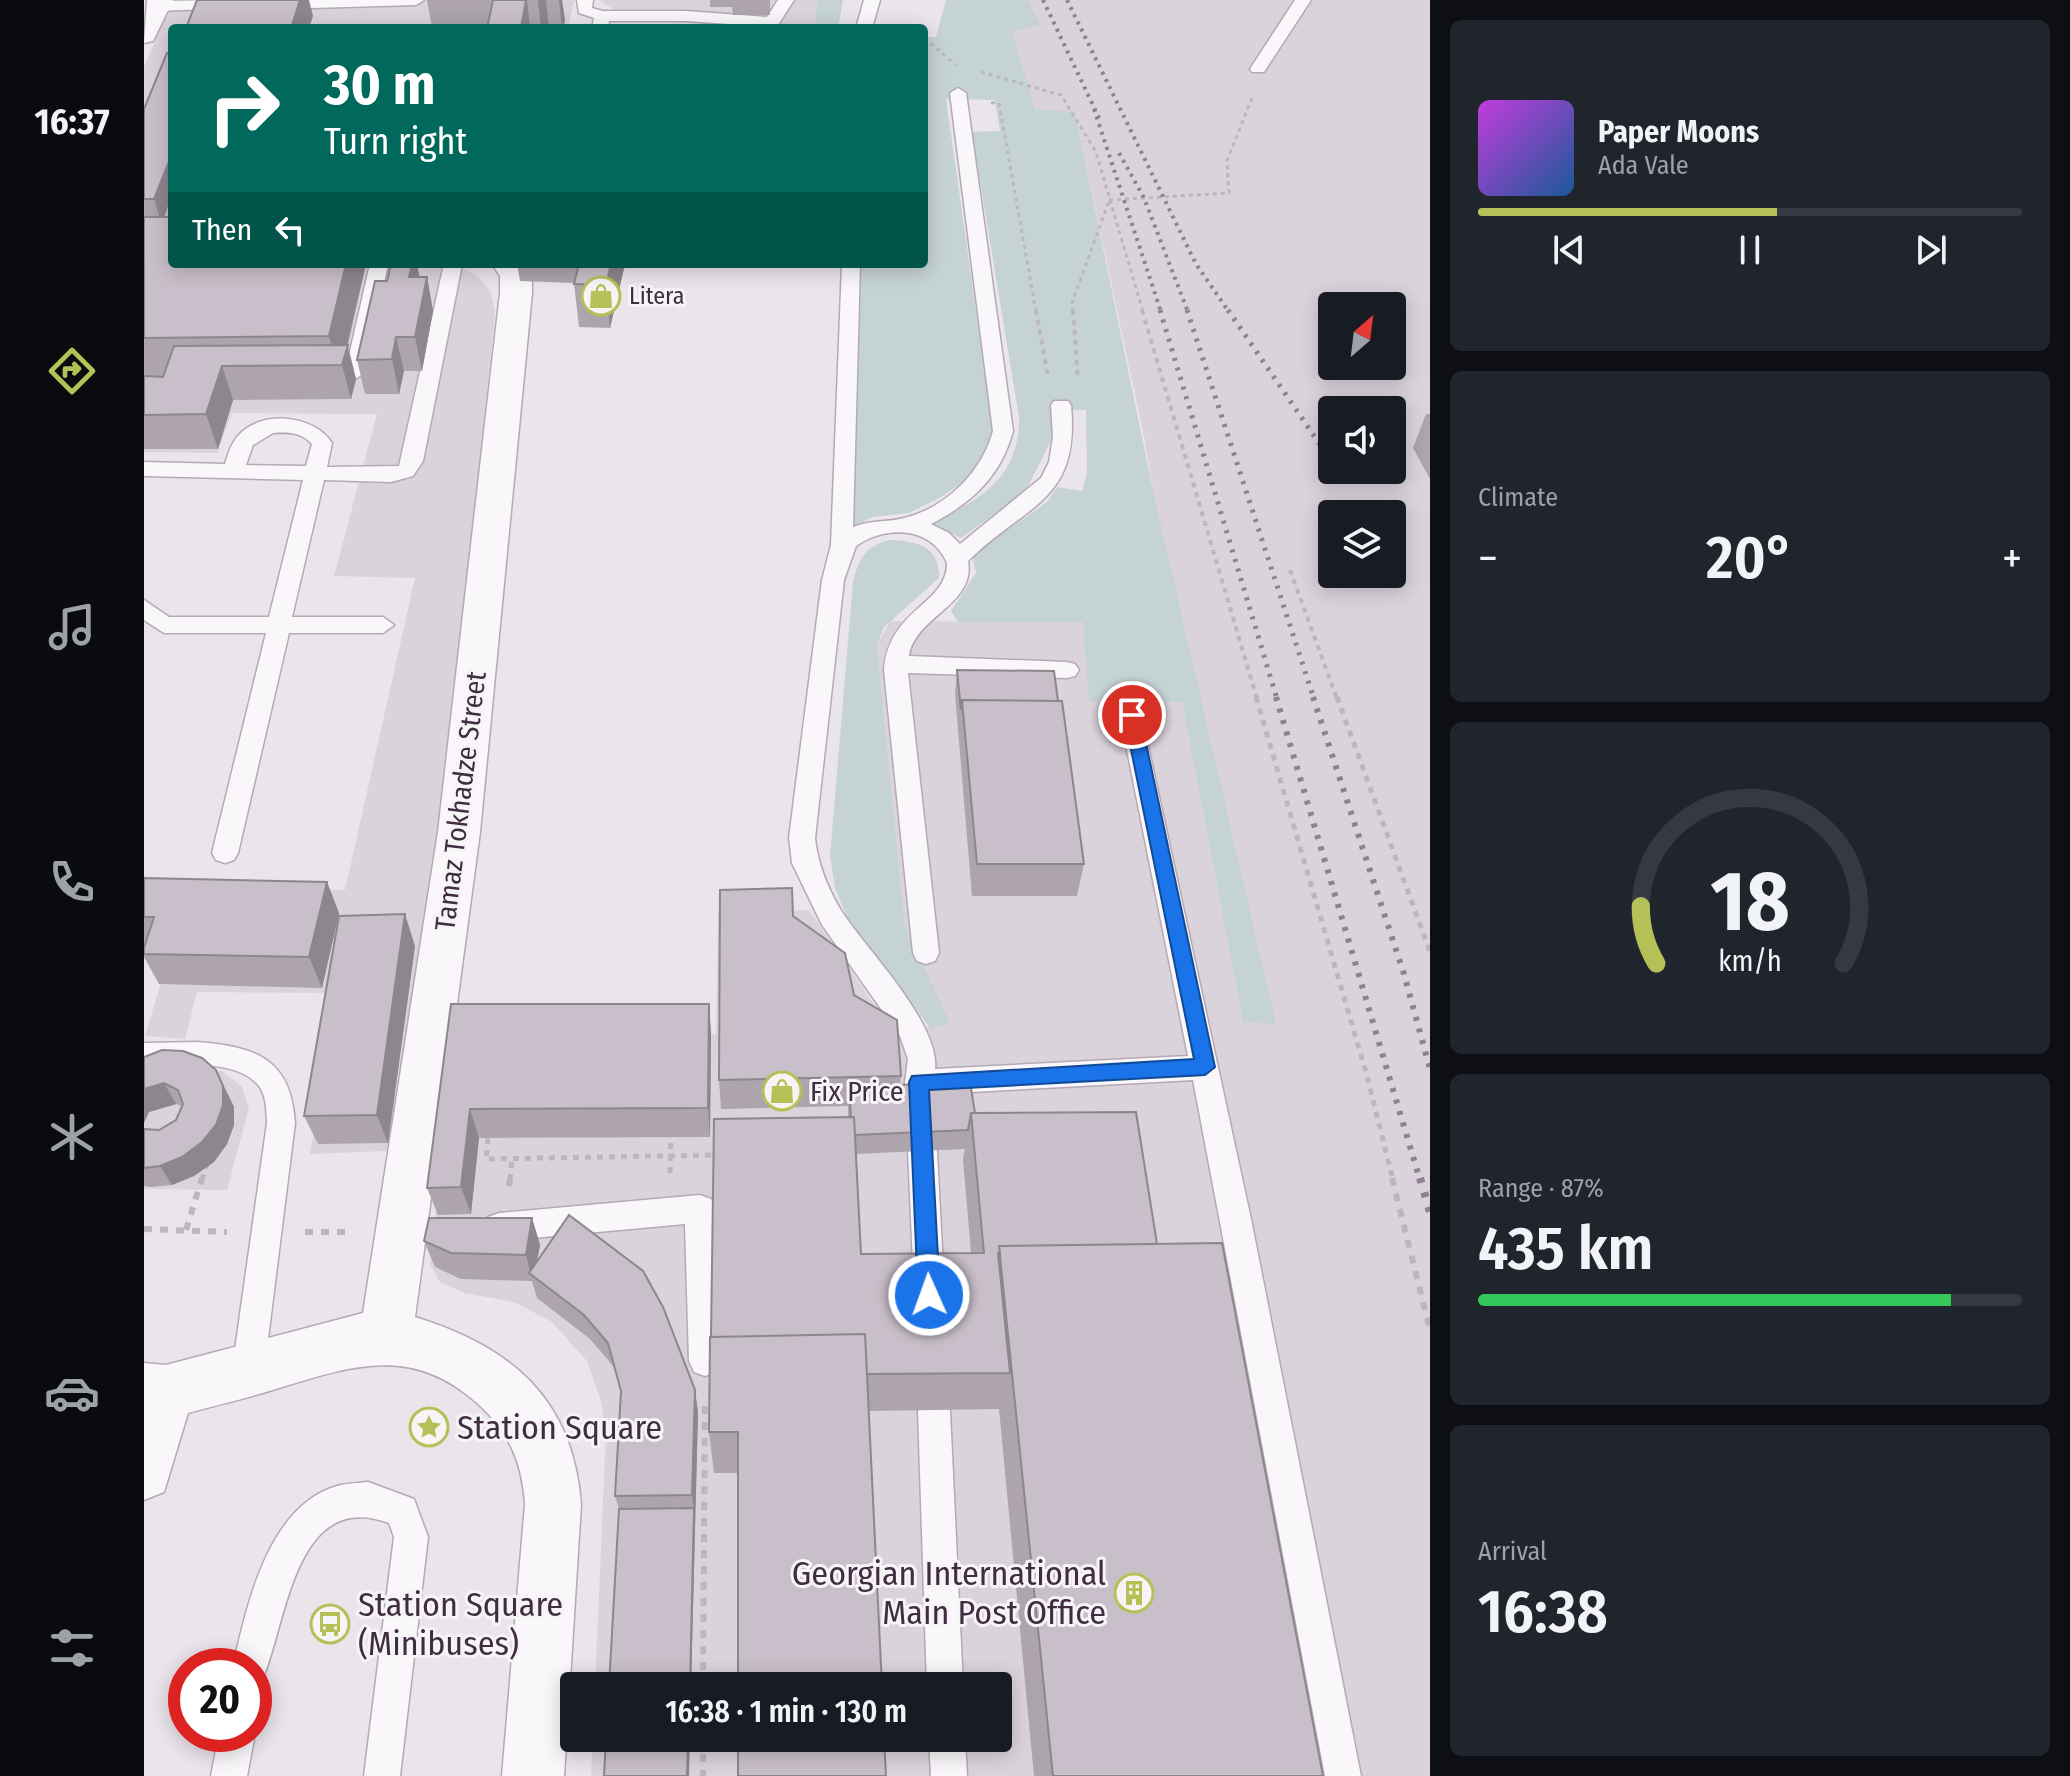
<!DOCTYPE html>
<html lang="en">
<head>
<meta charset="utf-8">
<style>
  body { margin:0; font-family:"Fira Sans Condensed",sans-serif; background:#20242c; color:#f1f3f6; height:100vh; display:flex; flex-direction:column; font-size:30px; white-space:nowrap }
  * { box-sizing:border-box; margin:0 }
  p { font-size:26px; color:#9ea1a6 }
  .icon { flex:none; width:44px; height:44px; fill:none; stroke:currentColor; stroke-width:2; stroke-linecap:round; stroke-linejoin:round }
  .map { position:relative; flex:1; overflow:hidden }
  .drawer { display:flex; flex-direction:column; gap:20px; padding:20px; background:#0d0f14; width:640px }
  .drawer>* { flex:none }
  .guide { position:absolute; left:24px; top:24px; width:760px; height:244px; border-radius:8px; box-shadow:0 4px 20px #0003; background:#00695c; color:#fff; overflow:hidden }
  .needle { width:52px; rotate:28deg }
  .fabs { position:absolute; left:1174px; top:292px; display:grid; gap:16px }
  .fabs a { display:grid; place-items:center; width:88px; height:88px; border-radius:8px; background:#171b24; box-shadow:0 4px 20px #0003; font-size:40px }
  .speed { position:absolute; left:24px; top:1648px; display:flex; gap:16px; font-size:40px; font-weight:700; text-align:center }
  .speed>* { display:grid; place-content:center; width:104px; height:104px; border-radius:50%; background:#171b24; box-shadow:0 4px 20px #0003; line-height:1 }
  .speed .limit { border:12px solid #d22; background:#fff; color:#111 }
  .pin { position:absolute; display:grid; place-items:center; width:68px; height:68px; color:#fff; margin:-34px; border:4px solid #fff; border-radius:50%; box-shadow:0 2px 8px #0007 }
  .me { position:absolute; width:88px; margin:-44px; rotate:358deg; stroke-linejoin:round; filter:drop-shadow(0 0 6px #0008) }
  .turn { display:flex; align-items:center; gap:28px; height:168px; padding:0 24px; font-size:36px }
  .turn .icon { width:104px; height:104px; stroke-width:2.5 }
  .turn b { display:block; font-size:56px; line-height:68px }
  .then { display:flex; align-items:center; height:76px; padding:0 24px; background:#0003; gap:16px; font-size:30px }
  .big { font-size:60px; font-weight:600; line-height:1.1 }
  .drawer .tile { flex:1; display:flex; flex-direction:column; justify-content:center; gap:12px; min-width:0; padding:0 28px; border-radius:12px; background:#20242c }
  .drawer .dial { align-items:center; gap:0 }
  .dial svg { height:208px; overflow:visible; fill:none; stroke:#363941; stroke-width:7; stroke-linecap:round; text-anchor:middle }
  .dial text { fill:#f1f3f6; stroke:none }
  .song { display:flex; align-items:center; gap:24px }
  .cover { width:96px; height:96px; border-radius:12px; background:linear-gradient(135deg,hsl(290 70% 55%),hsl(210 70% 35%)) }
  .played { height:8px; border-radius:4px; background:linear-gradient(90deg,#b4c157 55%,#363941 55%) }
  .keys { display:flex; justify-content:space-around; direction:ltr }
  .heat { display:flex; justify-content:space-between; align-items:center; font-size:44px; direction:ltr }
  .charge { height:12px; border-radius:6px; background:linear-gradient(90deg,#34c759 87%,#363941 0) }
  .trip { position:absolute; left:416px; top:1672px; width:452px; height:80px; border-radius:8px; background:#171b24; box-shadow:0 4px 20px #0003; font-weight:600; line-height:80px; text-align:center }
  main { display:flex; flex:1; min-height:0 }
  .dock { display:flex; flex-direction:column; width:144px; justify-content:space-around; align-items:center; background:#090b0e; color:#9ea1a6 }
  .dock .icon { width:56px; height:56px }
  .dock .current { color:#b4c157 }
  .dock b { font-size:36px; color:#f1f3f6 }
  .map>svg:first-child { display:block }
  .built { fill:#dbd3dc; fill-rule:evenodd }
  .green { fill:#c6d3d4 }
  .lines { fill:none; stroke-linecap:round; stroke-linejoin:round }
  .service-casing { stroke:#b4a9b5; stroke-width:3 }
  .minor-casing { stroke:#b4a9b5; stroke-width:3 }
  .path-far3 { stroke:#beb6be; stroke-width:3; stroke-dasharray:4 4; stroke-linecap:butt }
  .path-far2 { stroke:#beb6be; stroke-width:4; stroke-dasharray:5 5; stroke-linecap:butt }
  .path-far1 { stroke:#beb6be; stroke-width:5; stroke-dasharray:6 6; stroke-linecap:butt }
  .path { stroke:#beb6be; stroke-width:6; stroke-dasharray:8 8; stroke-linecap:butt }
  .service { fill:#f9f7f9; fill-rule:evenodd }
  .minor { fill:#f9f7f9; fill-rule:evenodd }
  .rail-far3 { stroke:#917f93; stroke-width:4; stroke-dasharray:3 5; stroke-linecap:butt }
  .rail-far2 { stroke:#917f93; stroke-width:5; stroke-dasharray:3 7; stroke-linecap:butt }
  .rail-far1 { stroke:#917f93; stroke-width:6; stroke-dasharray:4 8; stroke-linecap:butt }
  .rail { stroke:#917f93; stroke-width:8; stroke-dasharray:5 10; stroke-linecap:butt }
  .wall { fill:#ada4ae; fill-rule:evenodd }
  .shaded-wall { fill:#8d868d }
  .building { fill:#c9bfca; stroke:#8d868d; stroke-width:2 }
  .route { fill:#1a73e8; stroke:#114b97; stroke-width:2 }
  .labels { text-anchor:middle; stroke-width:6; stroke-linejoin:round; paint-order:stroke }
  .far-poi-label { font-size:24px; fill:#402d41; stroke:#f7f4f8; text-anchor:start }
  .street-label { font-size:28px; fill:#402d41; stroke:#f7f4f8 }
  .poi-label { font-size:28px; fill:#402d41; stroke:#f7f4f8; text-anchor:start }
  .near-poi-label { font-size:34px; fill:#402d41; stroke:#f7f4f8; text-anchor:start }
</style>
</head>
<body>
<main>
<nav class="dock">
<b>16:37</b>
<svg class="icon current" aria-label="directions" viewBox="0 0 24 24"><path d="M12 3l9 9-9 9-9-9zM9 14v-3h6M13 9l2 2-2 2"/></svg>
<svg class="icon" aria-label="music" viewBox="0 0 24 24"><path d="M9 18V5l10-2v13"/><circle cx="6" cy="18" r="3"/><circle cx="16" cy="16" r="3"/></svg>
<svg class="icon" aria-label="phone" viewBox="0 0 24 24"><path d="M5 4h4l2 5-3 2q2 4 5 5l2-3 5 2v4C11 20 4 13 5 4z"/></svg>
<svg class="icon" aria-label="climate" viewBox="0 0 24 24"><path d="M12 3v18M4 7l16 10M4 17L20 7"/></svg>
<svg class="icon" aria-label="car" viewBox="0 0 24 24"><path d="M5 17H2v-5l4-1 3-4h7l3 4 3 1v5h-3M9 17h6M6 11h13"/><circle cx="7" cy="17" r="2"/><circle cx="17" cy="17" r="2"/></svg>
<svg class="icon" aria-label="filters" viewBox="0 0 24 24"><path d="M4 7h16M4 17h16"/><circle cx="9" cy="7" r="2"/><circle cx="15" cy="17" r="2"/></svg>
</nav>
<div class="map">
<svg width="1286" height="1776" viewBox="0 0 1286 1776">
  <rect width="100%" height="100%" fill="#eae4eb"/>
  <!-- built -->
  <path class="built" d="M29 0H443L430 1 424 28H28V245H0V67Z
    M455 0H674L670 28H611L484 19Z
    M884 0H1286V1776H447L449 1738H854V1686H451L462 1433 457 1401 443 1361 408 1322 370 1302 320 1293 296 1282 286 1264 311 1033 572 1034 574 913 665 910 750 1033 805 1023 761 926 733 645 746 621 939 622 1038 701 1099 1022 1000 437 931 113 891 110 867 30 895 25ZM1188 306H1248V366H1188ZM1188 410H1248V470H1188ZM1188 514H1248V574H1188Z
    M0 258 28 264H313L337 279 347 293 351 312 268 1150 166 1154 195 993 53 992 41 1039 1 1036 25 956 0 954V887L201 890 271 578 190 576 233 414 88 413 73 453 0 452Z
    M0 1070 78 1071 98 1087 105 1108 83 1190 0 1189Z"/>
  <!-- green -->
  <path class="green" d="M674 0H699L694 28H670Z
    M802 0H884L896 25 868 31 891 109 931 112 1008 486 1132 1024 1099 1022 1038 702H945L939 622 815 623 807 611 832 573 828 555 903 502 913 487 938 491 943 473 942 410H906L910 435 881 492 817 538 786 523C836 501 876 477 875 417L828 132 856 131 851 100 802 99 849 430 844 456 827 476 799 496 765 513 729 517 708 527 716 264H780V37H792Z
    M745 540C773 541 796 546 795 578L740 627 733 645 761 926 806 1023 787 1029 704 920 691 888 686 856 709 582C715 558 720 548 745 540Z"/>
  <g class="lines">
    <!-- service casing -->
    <g class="service-casing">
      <path id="service" d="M86 0 91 2V8L13 11 5 6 13 1Z
        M280 0 272 5 133 9 125 4 130 0Z
        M433 0H449L448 8 459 11H542L623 17 634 0H650L634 25 628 27 542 21H465L464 28H448L450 18 435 13Z
        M720 0H736L728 28H712Z
        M1151 0H1167L1120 72H1108L1106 69Z
        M814 88 822 93 869 431C857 476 828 503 787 524L805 533 816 544 897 478 905 462 909 437 907 405 910 401H924L927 405C936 502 883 503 824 561 832 605 771 616 765 656L923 662 931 664 935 670 931 676 923 678 764 673 795 953 791 961 782 964 773 961 769 953 740 670C745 608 803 605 803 563 787 526 742 525 712 546L700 580 671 838C674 865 684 889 698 912 723 950 796 1024 791 1069L1044 1056 976 715 980 709H996L1107 1219 1217 1776H1181L1049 1080 790 1094 800 1287 796 1297 785 1302 774 1297 770 1287 761 1082 764 1059 756 1036 678 925 648 863 645 838 678 580 687 545 698 264H716L709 527C729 519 746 523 764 517 805 505 838 471 849 431L806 93Z
        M226 264H244L221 373 211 379 201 373Z
        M300 264H318L279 461 269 476 247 482 180 480 148 617H239L250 625 239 633H145L94 853 90 860 81 863 72 860 68 853 122 633H20L0 620V600L25 617H125L159 480 0 476V462L81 464C84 454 87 444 94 436 117 409 170 415 188 443L183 467 255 466ZM129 433C144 432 157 432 168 444L162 466 102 465 109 445Z
        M54 1042C113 1047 147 1059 151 1123L120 1371 115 1382 104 1387 93 1382 88 1371 123 1123C122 1111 123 1097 115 1086 92 1057 33 1066 0 1067V1043Z
        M556 1195 567 1199 571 1209 577 1361 572 1372 561 1376 550 1372 545 1361 541 1224 355 1241 344 1237 340 1227 344 1217 355 1213Z
        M790 1395 801 1400 806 1411 819 1686H783L774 1411 779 1400Z
        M224 1482 270 1499 284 1537 256 1776H220L250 1537 245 1523C151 1488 143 1621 119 1678L110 1682V1666H89C103 1605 124 1506 193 1486 203 1483 214 1483 224 1482Z
        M110 1731 111 1734 103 1776H67L75 1734Z
        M785 1738H821L823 1776H787Z"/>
    </g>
    <!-- minor casing -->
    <g class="minor-casing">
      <path id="minor" d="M3 0H29L9 41 0 43Z
        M348 264H380L388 276V293L336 832 271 1317C368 1347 429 1399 437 1504L420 1776H358L381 1504C378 1461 365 1432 333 1403 267 1344 207 1366 132 1389 103 1398 73 1405 44 1413L20 1492 0 1500V1363L22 1365 219 1313 294 832 356 293V276Z"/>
    </g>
    <!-- path-far3 -->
    <path class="path-far3" d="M780 38 812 65
      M837 72 917 95 952 152 999 312
      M847 103H855L892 312
      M965 200 1085 193 1083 161 1109 95
      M929 312 928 303 965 201"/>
    <!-- path-far2 -->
    <path class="path-far2" d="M892 310 904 377
      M929 310 934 380
      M998 310 1113 699
      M1146 570 1193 699"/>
    <!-- path-far1 -->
    <path class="path-far1" d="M1112 697 1223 1076 1249 1180
      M1193 697 1286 952
      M344 1138 342 1159 574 1155
      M526 1173 527 1137
      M58 1180 63 1163
      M366 1180 368 1159"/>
    <!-- path -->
    <path class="path" d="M1248 1178 1286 1330
      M365 1186 366 1178
      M0 1229 83 1232
      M42 1230 58 1178
      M161 1232H207
      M559 1686 561 1398
      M559 1738V1776"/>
    <!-- service -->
    <use href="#service" class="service"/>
    <!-- minor -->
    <use href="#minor" class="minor"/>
    <!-- rail-far3 -->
    <path class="rail-far3" d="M899 0 955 118
      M923 0 1052 264 1085 312
      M950 109 1017 312
      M975 153 1000 198 1044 312"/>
    <!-- rail-far2 -->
    <path class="rail-far2" d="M1016 310 1133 699
      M1043 310 1170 699
      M1084 310 1177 446"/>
    <!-- rail-far1 -->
    <path class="rail-far1" d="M1132 697 1276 1180
      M1169 697 1260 974 1286 1069"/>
    <!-- rail -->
    <path class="rail" d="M1276 1178 1286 1212"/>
  </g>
  <!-- wall -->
  <path class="wall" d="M283 0H418L421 20 419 28H288Z
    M566 0H626V15H589L588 7H566Z
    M28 53V264H222L204 345 212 379 207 399 89 400 74 449H0V109Z
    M373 264H481L466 328 435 327 430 283 376 281Z
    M276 277H283L289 311 278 371H260L255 394H221L213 360 243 281Z
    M1282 414H1286V479L1269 448Z
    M813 670 940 864 933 896H828L811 694Z
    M0 878 183 882 195 913 178 988 15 984 0 957Z
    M649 916 710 995 757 1076 756 1085 831 1113 1013 1244 1179 1776H890L855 1409 725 1411 594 1473H570L565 1432 704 1117V1106L577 1109 575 1080ZM821 1149 819 1159 827 1253 717 1254 712 1154Z
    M271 946 244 1143 174 1144 160 1116Z
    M307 1004H565L567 1034 566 1137 335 1138 327 1214 294 1215 283 1188Z
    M0 1057 72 1070 90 1107V1125L83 1144 70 1162 50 1176 28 1185 6 1187 0 1186V1129L15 1130 32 1120 38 1106 32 1104 5 1112Z
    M388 1218 396 1245 393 1262 551 1390 554 1413 547 1686 475 1509 471 1496 477 1393 470 1367 446 1339 393 1298 388 1281 317 1279 291 1267 280 1241Z"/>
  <!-- shaded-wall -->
  <path class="shaded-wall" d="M156 0H165L169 16 165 28H147Z
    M383 0 386 28H377Z
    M394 0H402L405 28H397Z
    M415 0H418L421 20 419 28H418Z
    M27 154 28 214 17 221 10 199Z
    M202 264H222L203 345 212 379 207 399 198 365H192L185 336Z
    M268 264H273L277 284 265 277Z
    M467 264H481L466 328 462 285Z
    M283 277 289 311 278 371 271 337Z
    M252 337 260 371 255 394 248 359Z
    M78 366 89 400 74 449 62 414Z
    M183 882 195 913 178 988 165 957Z
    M261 914 271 946 244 1143 233 1115Z
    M565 1004 567 1034 566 1137 564 1108Z
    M72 1070 90 1107V1125L83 1144 70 1162 50 1176 28 1185 16 1166Z
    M20 1083 32 1104 5 1112 0 1123V1089Z
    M326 1109 335 1138 327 1214 317 1187Z
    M388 1218 396 1245 390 1277 387 1275 382 1255Z
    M551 1390 554 1413 547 1686H546L550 1508 548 1495Z
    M544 1738H546L545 1776H543Z"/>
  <!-- building -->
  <path class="building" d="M53 0H156L147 28H42Z
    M349 0H382L377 28H343Z
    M23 53H28V154L10 199H0V109Z
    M28 192V217H19Z
    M0 217H28V264H202L185 336 0 338Z
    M247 264H268L265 277H283L271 337H252L248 359 213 360 231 281H243Z
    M435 264H467L462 285 430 284Z
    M204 345 198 365 78 366 62 414 0 415V376L19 377 30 346Z
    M813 670 910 671 914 701 818 700 817 710Z
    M818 700 918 701 940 864H833Z
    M0 878 183 882 165 957 0 954V948L10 917H0Z
    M648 888 649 916 701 953 710 995 753 1020 757 1076 575 1080 576 890Z
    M261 914 233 1115 160 1116 195 916Z
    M307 1004H565L564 1108 326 1109 317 1187 283 1188Z
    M18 1050 39 1051 58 1058 72 1070 79 1086V1105L72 1125 58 1142 38 1157 16 1166 0 1168V1129L15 1130 32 1120 39 1104 34 1090 20 1083 0 1089V1057Z
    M826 1082 831 1113H827L824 1130 711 1135 710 1117H707L705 1087Z
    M992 1112 1013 1244 855 1246 856 1253H854L866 1373 723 1374 721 1334 567 1337 570 1119 710 1117 717 1254 840 1253 827 1113Z
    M425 1215 499 1271 519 1307 551 1390 548 1495 471 1496 477 1391 464 1343 440 1315 385 1273Z
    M285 1218H388L382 1255 307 1253 280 1241Z
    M1078 1243 1179 1776H909L855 1246Z
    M721 1334 738 1686H594V1432H565L566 1337Z
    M550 1508 546 1686H465L475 1509Z
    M462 1738H544L543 1776H460Z
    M594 1738H740L742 1776H594Z"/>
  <!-- route -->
  <path class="route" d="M988 709 996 715 1071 1067 1061 1075 785 1090 796 1295 793 1302 785 1305 778 1302 774 1295 765 1082 768 1076 1050 1059 980 715Z"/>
  <!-- icons -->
  <defs>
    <g id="shop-ring" transform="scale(2)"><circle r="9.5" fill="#f7f4f8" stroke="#b4c157" stroke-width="1.5"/><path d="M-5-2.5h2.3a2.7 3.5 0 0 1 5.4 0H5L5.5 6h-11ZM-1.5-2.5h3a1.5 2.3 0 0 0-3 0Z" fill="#b4c157"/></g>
    <g id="sight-ring" transform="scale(2)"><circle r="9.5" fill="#f7f4f8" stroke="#b4c157" stroke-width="1.5"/><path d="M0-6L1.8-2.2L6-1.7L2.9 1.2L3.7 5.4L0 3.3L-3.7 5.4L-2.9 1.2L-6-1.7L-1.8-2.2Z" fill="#b4c157"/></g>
    <g id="building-ring" transform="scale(2)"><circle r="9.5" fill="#f7f4f8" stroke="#b4c157" stroke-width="1.5"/><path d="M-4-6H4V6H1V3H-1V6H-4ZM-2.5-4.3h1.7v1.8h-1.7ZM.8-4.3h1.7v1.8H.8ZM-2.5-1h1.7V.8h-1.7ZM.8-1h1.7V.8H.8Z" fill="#b4c157"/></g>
    <g id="bus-ring" transform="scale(2)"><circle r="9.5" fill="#f7f4f8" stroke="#b4c157" stroke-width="1.5"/><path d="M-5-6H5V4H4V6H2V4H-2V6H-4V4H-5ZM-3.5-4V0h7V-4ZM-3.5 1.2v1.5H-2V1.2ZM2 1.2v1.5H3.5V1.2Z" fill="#b4c157"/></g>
  </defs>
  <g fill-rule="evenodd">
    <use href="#shop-ring" x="457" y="296"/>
    <use href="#shop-ring" x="638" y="1091"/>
    <use href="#sight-ring" x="285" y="1427"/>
    <use href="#building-ring" x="990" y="1593"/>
    <use href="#bus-ring" x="186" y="1624"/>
  </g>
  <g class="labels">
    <!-- far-poi labels -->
    <g class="far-poi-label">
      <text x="485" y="304">Litera</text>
    </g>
    <!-- street labels -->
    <g class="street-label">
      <text transform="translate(316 801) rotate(-83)" y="10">Tamaz Tokhadze Street</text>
    </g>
    <!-- poi labels -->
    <g class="poi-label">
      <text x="666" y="1101">Fix Price</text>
    </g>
    <!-- near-poi labels -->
    <g class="near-poi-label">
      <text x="313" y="1439">Station Square</text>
      <text x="962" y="1585" text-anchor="end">Georgian International<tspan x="962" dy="39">Main Post Office</tspan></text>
      <text x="214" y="1616">Station Square<tspan x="214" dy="39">(Minibuses)</tspan></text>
    </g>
  </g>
</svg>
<div class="fabs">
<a><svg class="needle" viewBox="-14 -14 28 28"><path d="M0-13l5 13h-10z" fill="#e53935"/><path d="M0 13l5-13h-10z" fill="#9ea1a6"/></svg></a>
<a><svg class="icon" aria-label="sound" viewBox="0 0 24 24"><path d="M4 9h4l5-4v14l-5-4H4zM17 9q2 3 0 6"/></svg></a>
<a><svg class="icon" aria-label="layers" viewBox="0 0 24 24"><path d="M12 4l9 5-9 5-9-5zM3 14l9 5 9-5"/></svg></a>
</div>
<div class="speed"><div class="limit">20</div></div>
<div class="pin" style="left:988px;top:715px;background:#d93025"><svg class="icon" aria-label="arrive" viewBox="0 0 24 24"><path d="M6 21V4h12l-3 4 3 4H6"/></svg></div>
<svg class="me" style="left:785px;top:1295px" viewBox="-20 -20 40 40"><circle r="17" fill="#1a73e8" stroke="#fff" stroke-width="3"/><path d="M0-11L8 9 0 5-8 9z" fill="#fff"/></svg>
<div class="trip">16:38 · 1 min · 130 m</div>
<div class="guide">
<div class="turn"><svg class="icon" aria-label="right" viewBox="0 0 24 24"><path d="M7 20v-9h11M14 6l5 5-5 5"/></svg><div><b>30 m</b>Turn right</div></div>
<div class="then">Then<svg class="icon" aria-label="left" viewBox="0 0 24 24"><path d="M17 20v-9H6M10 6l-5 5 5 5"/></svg></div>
</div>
</div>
<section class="drawer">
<div class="tile">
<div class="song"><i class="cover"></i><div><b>Paper Moons</b><p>Ada Vale</p></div></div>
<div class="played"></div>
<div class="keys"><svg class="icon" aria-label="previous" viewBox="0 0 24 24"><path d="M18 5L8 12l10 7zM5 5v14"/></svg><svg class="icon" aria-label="pause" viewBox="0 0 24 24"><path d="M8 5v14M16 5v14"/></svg><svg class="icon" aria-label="next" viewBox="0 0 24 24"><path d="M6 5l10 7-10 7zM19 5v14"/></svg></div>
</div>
<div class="tile"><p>Climate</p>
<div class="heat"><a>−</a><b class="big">20°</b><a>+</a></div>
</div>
<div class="tile dial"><svg viewBox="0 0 100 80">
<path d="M14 69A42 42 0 1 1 86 69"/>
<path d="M14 69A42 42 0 0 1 8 47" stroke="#b4c157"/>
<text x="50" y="56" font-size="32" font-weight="700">18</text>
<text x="50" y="72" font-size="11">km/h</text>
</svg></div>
<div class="tile"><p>Range · 87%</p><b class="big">435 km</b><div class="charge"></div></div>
<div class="tile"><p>Arrival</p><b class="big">16:38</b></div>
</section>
</main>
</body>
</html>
